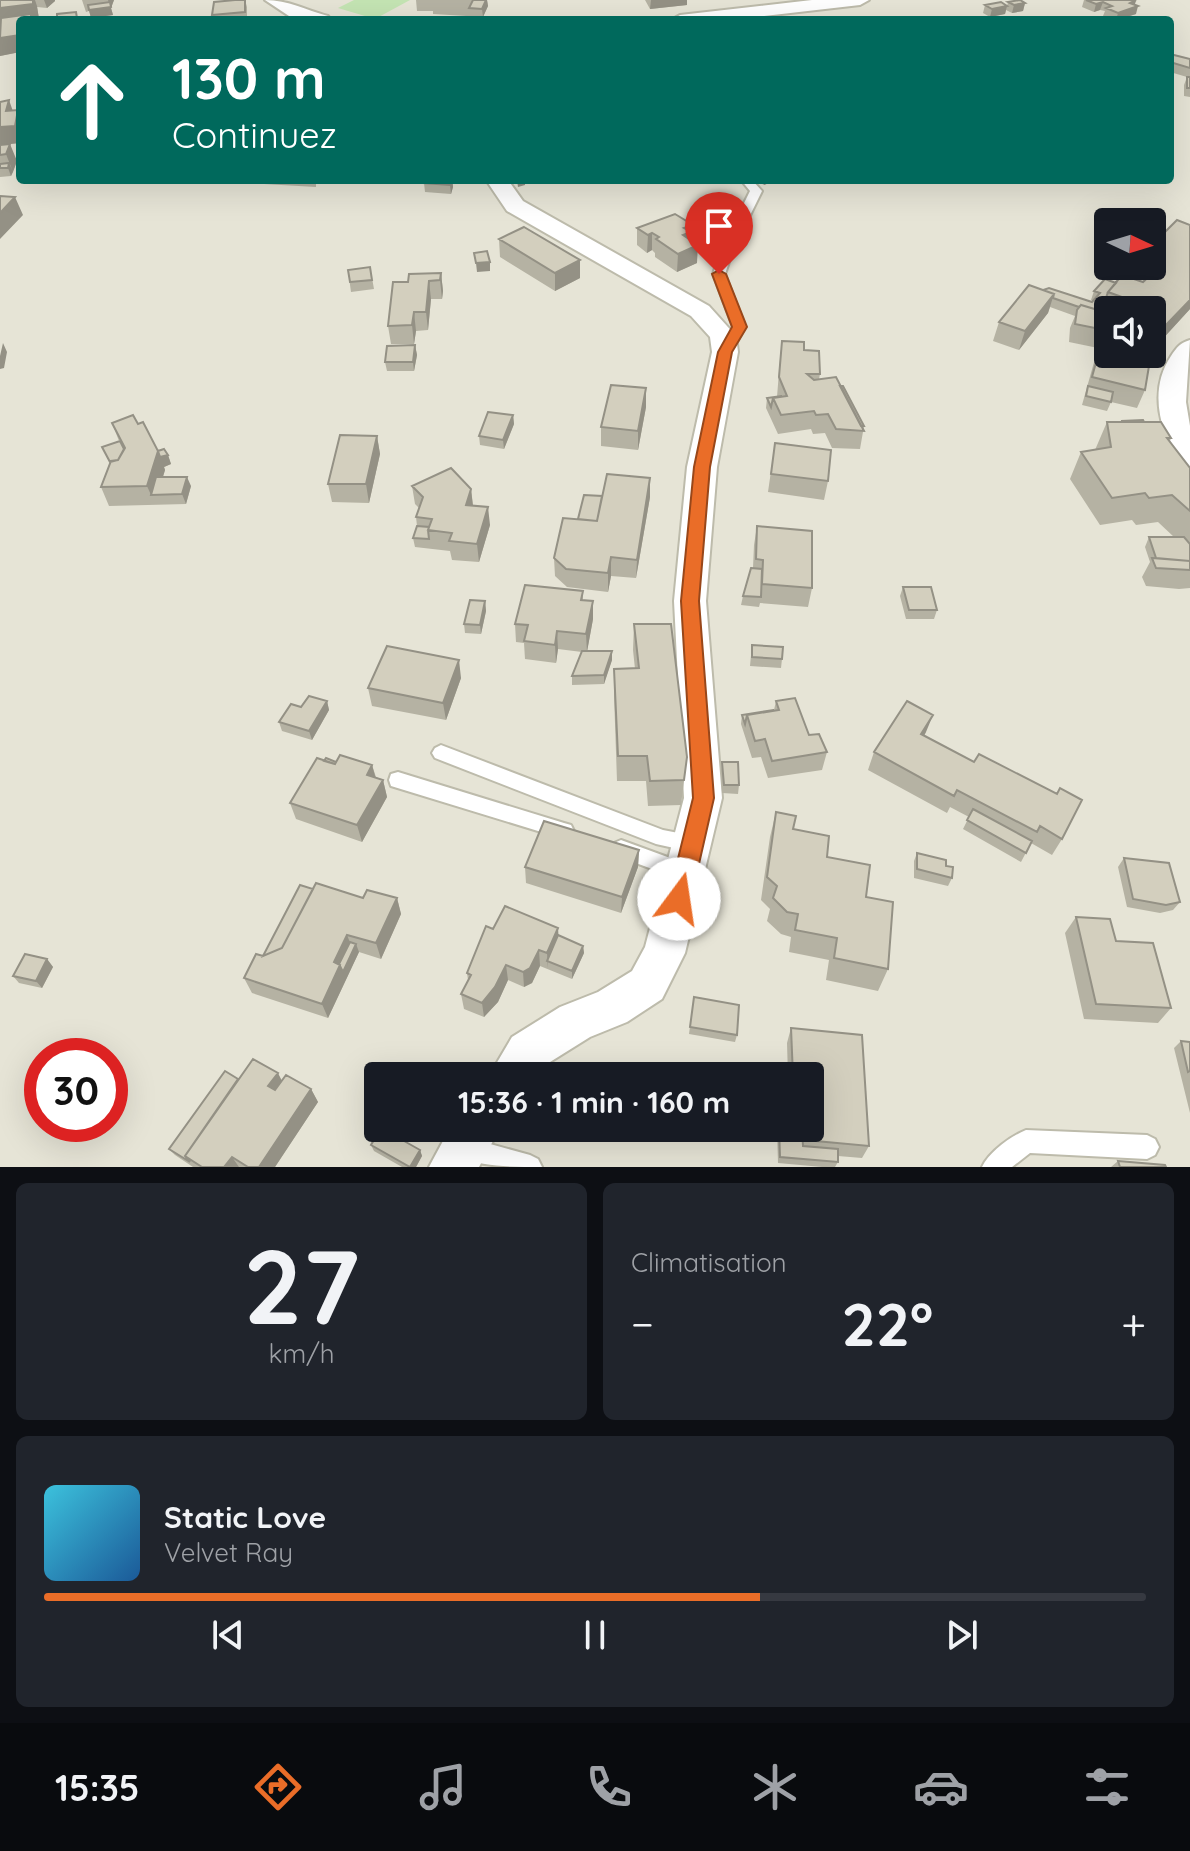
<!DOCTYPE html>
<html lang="fr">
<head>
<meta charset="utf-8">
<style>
  body { margin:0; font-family:Quicksand,sans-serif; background:#20242c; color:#f1f3f6; height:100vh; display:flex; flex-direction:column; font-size:30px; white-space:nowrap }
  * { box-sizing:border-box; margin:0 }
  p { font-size:26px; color:#9ea1a6 }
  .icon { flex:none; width:44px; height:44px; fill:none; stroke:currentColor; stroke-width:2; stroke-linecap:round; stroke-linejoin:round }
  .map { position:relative; height:1167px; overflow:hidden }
  .details { display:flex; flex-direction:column; gap:16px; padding:16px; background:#0d0f14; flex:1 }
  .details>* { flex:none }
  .hud { position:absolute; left:16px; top:16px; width:1158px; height:168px; border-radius:8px; box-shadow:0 8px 32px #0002; background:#00695c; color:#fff; overflow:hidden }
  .needle { width:52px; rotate:94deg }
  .fabs { position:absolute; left:1094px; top:208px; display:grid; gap:16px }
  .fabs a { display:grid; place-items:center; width:72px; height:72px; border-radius:8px; background:#171b24; box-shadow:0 8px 32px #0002; font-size:40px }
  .speed { position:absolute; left:24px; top:1038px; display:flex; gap:16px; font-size:40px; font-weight:700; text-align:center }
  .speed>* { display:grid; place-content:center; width:104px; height:104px; border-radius:50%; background:#171b24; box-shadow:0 8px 32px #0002; line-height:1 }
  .speed .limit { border:12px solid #d22; background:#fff; color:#111 }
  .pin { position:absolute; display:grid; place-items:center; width:68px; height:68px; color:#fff; margin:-82px -34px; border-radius:50% 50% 50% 0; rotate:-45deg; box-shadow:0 0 8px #0007 }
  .pin .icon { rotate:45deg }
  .me { position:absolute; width:88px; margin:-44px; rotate:14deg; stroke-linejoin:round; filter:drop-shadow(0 0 6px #0008) }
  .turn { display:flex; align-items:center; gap:28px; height:168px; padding:0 24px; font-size:36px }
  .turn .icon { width:104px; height:104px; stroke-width:2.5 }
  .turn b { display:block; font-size:56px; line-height:68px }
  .big { font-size:60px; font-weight:800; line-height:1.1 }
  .details .card { flex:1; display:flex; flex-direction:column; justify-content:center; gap:12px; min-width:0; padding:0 28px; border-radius:12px; background:#20242c }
  .details .dial { align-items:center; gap:0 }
  .dial b { font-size:104px; line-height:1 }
  .song { display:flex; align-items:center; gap:24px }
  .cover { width:96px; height:96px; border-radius:12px; background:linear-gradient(135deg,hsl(190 70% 55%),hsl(210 70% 35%)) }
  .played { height:8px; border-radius:4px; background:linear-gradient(90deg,#ea6d28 65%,#363941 65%) }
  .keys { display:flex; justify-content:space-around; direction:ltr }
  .heat { display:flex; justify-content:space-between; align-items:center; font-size:44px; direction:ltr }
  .details .tiles { flex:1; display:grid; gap:16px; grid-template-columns:1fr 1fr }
  .card:last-child { grid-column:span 2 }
  .trip { position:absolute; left:364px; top:1062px; width:460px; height:80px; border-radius:8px; background:#171b24; box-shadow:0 8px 32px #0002; font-weight:800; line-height:80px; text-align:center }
  .tab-bar { display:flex; height:128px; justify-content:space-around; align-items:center; background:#090b0e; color:#9ea1a6 }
  .tab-bar .icon { width:56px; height:56px }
  .tab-bar .on { color:#ea6d28 }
  .tab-bar b { font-size:36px; color:#f1f3f6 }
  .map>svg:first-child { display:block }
  .residential { fill:#e6e4d6; fill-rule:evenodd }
  .green { fill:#c4e4b3 }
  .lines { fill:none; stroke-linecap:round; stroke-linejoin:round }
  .lane-casing { stroke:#bdbbab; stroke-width:4 }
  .street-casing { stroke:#bdbbab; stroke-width:4 }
  .lane { fill:#fff; fill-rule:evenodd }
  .street { fill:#fff; fill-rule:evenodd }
  .wall { fill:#b5b2a3 }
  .shaded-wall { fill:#949185 }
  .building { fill:#d3cfbe; stroke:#949185; stroke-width:2 }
  .route { fill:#ea6d28; stroke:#98471a; stroke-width:2 }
</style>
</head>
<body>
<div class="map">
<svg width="1190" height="1167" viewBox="0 0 1190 1167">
  <rect width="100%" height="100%" fill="#f2f1e8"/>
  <!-- residential -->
  <path class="residential" d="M0 0H1190V1167H0ZM20 20H1170V180H20ZM1108 222H1152V266H1108ZM1108 310H1152V354H1108ZM42 1056H110V1124H42ZM378 1076H810V1128H378Z"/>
  <!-- green -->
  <path class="green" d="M354 0H410L375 19 338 8Z"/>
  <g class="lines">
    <!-- lane casing -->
    <g class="lane-casing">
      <path id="lane" d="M741 180H752L762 191 733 250 725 274 745 327 730 355 725 356 718 352 733 327 713 274 721 250 750 191Z
        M441 745 663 830 699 837 702 843 699 849 692 852 656 844 435 758 432 753 435 748Z
        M398 772 564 823 571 825 574 831 571 837 564 839 391 786 389 780 391 774Z
        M621 840 692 866 695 872 692 878 685 881 614 855 611 849 614 843Z
        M1026 1130 1147 1135 1155 1139 1159 1147 1155 1155 1147 1159 1030 1153 1012 1167H982C989 1152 1011 1136 1026 1130Z
        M465 1137 530 1155 538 1159 542 1167C512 1167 485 1167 457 1157L453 1149 457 1141Z"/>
    </g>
    <!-- street casing -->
    <g class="street-casing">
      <path id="street" d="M265 0C289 0 305 10 328 16L331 20H295Z
        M812 0H869L860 5 728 20H671L680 15Z
        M486 180H508L523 201 709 306 736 336 738 352 717 467 706 601 722 798 685 953 662 999 627 1022 590 1037 542 1067 537 1076H489L512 1037 560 1007 598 992 632 971 645 947 684 798 674 601 687 467 712 352 710 337 691 316 507 211Z
        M1190 340 1186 402 1190 426V468L1180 465C1160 432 1148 390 1171 356 1177 347 1180 343 1190 340Z
        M450 1128H500L479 1167H429Z"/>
    </g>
    <!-- lane -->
    <use href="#lane" class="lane"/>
    <!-- street -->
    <use href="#street" class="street"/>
  </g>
  <!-- wall -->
  <path class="wall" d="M0 0H55V1L47 8 37 7 39 19 20 20V52L0 56Z
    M82 0H114L111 8 113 15 91 18 89 11 86 12Z
    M245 0 247 7V20H204L213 18 212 15Z
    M416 0H487L488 6 483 17 433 14V11H417Z
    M645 0H687V5L650 9Z
    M1084 0H1136L1135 4 1136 14 1118 20H1113L1103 16 1105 11 1100 10 1094 12 1082 7Z
    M1008 2 1025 3 1023 11 1012 13 1006 10 1005 14 990 17 983 13 985 5 1007 6Z
    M1170 54 1190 59V97L1184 96V85L1187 77 1170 72Z
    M0 102 13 111 20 113V143L7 144 17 161 11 176 0 177Z
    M263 180H316V187L264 184Z
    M453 180V187L451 194 425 192 424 183Z
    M756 180H773L769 181V183L764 185Z
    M693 225 692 241 697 263 677 272 655 257V253L652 250 647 253 637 245V228Z
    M499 239 580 278 555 291 500 257Z
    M1152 239 1190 309 1158 344 1152 353V310H1108V354L1145 390 1137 408 1111 402 1107 411 1082 405 1098 348 1069 342 1070 328 1075 316 1050 307 1048 313 1019 350 993 341 999 322 1043 290 1092 302 1094 301 1091 300 1094 291 1116 283 1143 282 1146 279 1134 274 1137 266H1152Z
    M370 267 374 289 351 292 348 270Z
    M441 273 443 291 442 299H431L428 330 416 331 414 344H391L388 326 408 282Z
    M782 341 804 350 820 374 819 379 864 426 860 449 832 448 825 433 813 434 811 429 778 434 766 408 767 398 777 397 780 359Z
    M415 345 417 355 414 371H387L385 362Z
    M646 388V407L638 450 601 446V427Z
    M513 415 514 424 504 449 480 445 479 436Z
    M1107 422H1144L1171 438 1170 441 1190 469V588L1179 589 1146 586 1142 577 1150 562 1145 547 1149 537H1174L1158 522 1136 525 1132 520 1100 525 1070 479 1081 452 1095 450Z
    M112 423 158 451 168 455 171 464 164 467 165 470 163 477 191 486 186 504 109 506 101 487 110 463 102 447 119 441Z
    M377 436 380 454 369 503 332 502 328 484Z
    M775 443 828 481 824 500 768 492Z
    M412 486 471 489 473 505 490 525 479 562 452 560 450 551 415 547 413 538 417 526 416 517 419 508 415 504Z
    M602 496 650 497 636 578 611 576 608 592 567 587 555 576 554 558 578 519Z
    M757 526 812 588 808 607 760 603 759 607 741 605 743 596 753 568 754 545Z
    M903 587 937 610 934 619H906L900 596Z
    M583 591V600L593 619 587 651 612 660 604 684 572 685V676L582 652 558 649 556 663 525 659 524 643 516 642 515 624Z
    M485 601 486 611 481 634 465 633 464 624Z
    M634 624 687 757 681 805 648 806 646 781H617L614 695V669H635L633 650Z
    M752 645 782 659 781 668 750 666Z
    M461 678 446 720 372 706 368 688Z
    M327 701 329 710 312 740 282 731 279 722 301 707Z
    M776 701 827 752 822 770 768 778 761 757 752 758 741 724 742 715 774 710Z
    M926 732 924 736 1062 839 1052 855 1031 843 1021 862 963 829 969 817 950 807 947 813 868 770 874 752Z
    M324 761 372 765 376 777 383 780 387 797 362 842 296 819 290 803Z
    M722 762 739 785 738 794 722 793 721 771Z
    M776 812 793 829 827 857 866 897 888 969 878 991 826 980 829 960 789 952 791 937 781 934 767 921 770 909 761 900 770 837Z
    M639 850 638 867 621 913 526 883 525 867Z
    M917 853 946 866 952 878 948 886 914 878V861Z
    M1124 858 1180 902 1173 910 1160 913 1127 907 1118 867Z
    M313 889 363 898H397L401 914 381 959 359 952 328 1018 252 993 244 978 263 956Z
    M1076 917 1116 941 1171 1008 1158 1023 1084 1019 1065 933Z
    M493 929 558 935 583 946 584 953 572 979 540 966 532 983 524 987 508 980 498 1002 484 1017 464 1009 461 994 468 980 467 973Z
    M47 959 53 967 42 988 19 983 13 976Z
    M694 997 737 1035 735 1042 689 1034Z
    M791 1028 869 1146 862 1158 838 1156V1162L835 1167H822L778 1163 777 1128H810V1076H788L787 1043Z
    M1181 1041 1190 1042V1113L1174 1048Z
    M238 1079 282 1081 311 1089 318 1102 275 1167H193L175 1155 169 1149Z
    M371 1145 420 1150 422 1156 416 1167H402L374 1151Z
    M1118 1161 1166 1167H1111Z"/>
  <!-- shaded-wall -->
  <path class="shaded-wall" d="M33 0H35L37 6 39 19 20 20 3 24 0 17V8Z
    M44 0H55V1L47 8Z
    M108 0H114L111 8 113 15 91 18 89 10 110 7Z
    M486 0H487L488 6 483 17 482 9Z
    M651 0H687V5L650 9Z
    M1136 0 1134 7 1138 6 1136 14 1116 20 1118 13 1130 3Z
    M1103 2 1100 10 1094 12 1096 4Z
    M1025 3 1023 11 1012 13 1014 5Z
    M1007 6 1005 14 990 17 992 9Z
    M20 35V52L0 56V38Z
    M9 100 15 117 18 110 20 116V143L0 145V127L6 111Z
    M10 144 17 161 13 172 6 154Z
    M9 163 13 172 11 176 8 168Z
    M452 180 453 187 451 194 450 185Z
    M517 180H525V185L518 187Z
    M764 180H773L769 181V183L764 185Z
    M15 197 23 215 0 239V213Z
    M693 225 691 243 698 245 697 263 677 272 678 254 684 228Z
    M652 233V250L647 253 648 235Z
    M580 260V278L555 291V273Z
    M490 262V271L477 272 476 263Z
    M441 273 443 291 442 299 440 280Z
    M429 281 431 299 428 330 426 312Z
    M1054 294 1048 313 1019 350 1025 331Z
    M1190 300V309L1158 344 1152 353V347L1164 327Z
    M414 312 416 331 414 344 412 325Z
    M3 343 7 352 4 368 0 369V356Z
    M415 345 417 355 414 371 413 362Z
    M646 388V407L638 450V431Z
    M513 415 514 424 504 449 503 440Z
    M377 436 380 454 369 503 366 484Z
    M158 451 168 455 171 464 164 467 165 470 157 495H151L147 486Z
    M187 477 191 486 186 504 182 494Z
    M650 478V497L636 578 637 560Z
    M471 489 473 507 466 505Z
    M488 507 490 525 479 562 477 544Z
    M611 557V576L608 592V573Z
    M485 601 486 611 481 634 480 625Z
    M593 601V619L587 652 586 634Z
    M557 631 558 649 556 663 555 645Z
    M612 651V660L604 684V675Z
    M459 660 461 678 446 720 443 703Z
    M327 701 329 710 312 740 309 731Z
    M933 715 926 732 915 751 921 734Z
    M372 765 377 783 367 775Z
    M383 780 387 797 362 842 357 825Z
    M639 850 638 867 621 913 622 897Z
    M397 898 401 914 381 959 376 943Z
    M558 928 559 943 547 961 548 968 547 953Z
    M347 935 353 950 356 944 359 952 328 1018 322 1004 334 962Z
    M583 946 584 953 572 979V971Z
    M539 950 540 966 532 983 524 987 523 972Z
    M47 959 53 967 42 988 36 981Z
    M506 965 508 980 498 1002 484 1017 482 1003Z
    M278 1073 285 1087 276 1100 268 1086Z
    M311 1089 318 1102 275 1167H259Z
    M420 1150 422 1156 416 1167H410Z
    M232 1157 239 1167H224Z"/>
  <!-- building -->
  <path class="building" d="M0 0H33V4L0 8Z
    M235 0H245V12L212 15 214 2Z
    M473 0H486L482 9 469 8Z
    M1020 0 1025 3 1014 5 1008 2Z
    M1086 0H1136L1130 3 1138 6 1118 13 1106 8 1112 6 1103 2 1096 4Z
    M110 2 111 7 89 10 88 5Z
    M1001 2 1007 6 992 9 985 5Z
    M76 12 77 18 57 20V14Z
    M31 14V20H20V35L0 38 1 18Z
    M205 18H238V20H204Z
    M1170 54 1190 59V68L1170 62Z
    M1187 77H1190V88H1187Z
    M9 100 6 111 18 110 15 126 0 127V102Z
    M10 144 6 154 0 155V145Z
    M9 163 8 168H0V164Z
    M425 180H452L450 185 424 183Z
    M0 196 15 197 0 213Z
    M675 214 693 225 684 228 691 232 683 235 698 245 678 254 656 239 659 237 652 233 648 235 637 228Z
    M1177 220 1190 225V300L1164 327 1152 323V310H1127L1133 301 1108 292 1122 275 1143 282 1162 264 1152 260V245Z
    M524 227 580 260 555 273 499 239Z
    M487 251 490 262 476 263 474 253Z
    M370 267 372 280 350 282 348 270Z
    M441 273 440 280 429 281 426 312H414L412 325 388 326 393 282H408L409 274Z
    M1105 279 1116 283 1108 292 1105 301 1127 310H1116L1102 305 1098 310 1081 305 1079 307 1053 298 1054 294 1043 290 1049 288 1092 302 1100 293 1094 291Z
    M1029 285 1054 294 1025 331 999 322Z
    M1081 305 1108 313V354H1151L1145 390 1092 377 1105 330 1075 324 1077 310Z
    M1152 327 1163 330 1152 346V348Z
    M782 341 804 342V350L819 351 820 374H807L814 380 836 377 864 431 836 429 828 414 816 415 814 411 781 415 773 398 787 396 779 377Z
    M415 345 413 362H385L387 346Z
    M611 385 646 388 638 431 601 427Z
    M840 386H843L864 426H861Z
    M1088 386 1113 392 1111 402 1086 396Z
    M782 396 773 398 771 407 767 398Z
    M488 412 513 415 503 440 479 436Z
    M133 415 138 424 143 422 158 451 147 486 101 487 111 461 118 460 125 448 112 423Z
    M1143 420 1144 422 1121 421Z
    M1107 422H1161L1171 438H1167L1190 468V511L1172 495 1149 498 1145 493 1112 498 1081 452 1111 447Z
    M340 435 377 436 366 484H328Z
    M120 441 124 449 118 460 110 462 102 447Z
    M775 443 831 450 828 481 771 474Z
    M164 449 168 455 160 457 158 451Z
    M451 468 471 489 466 505 488 507 477 544 449 541 452 533 428 530 432 519 416 517 423 497 412 486Z
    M607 474 650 478 637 560 611 557 608 573 566 569 554 558 563 518 597 521Z
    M156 477H187L182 494 151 495Z
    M584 495 602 496 597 521 578 519Z
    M417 526 429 527 428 530 429 539 413 538Z
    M757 526 812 531V588L762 584 763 560 756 559Z
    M1149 537H1184L1190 544V561L1156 558Z
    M1152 558 1190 561V570L1156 568Z
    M751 568 762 569 761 597 743 596Z
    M525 585 583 591 581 600 593 601 586 634 557 631 555 645 524 641 528 625 515 624Z
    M903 587H931L937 610H909Z
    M470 600 485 601 480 625 464 624Z
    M634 624H671L687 757 684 780 650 781 647 756H618L614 669 639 668Z
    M752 645 783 647 782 659 752 657Z
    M387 646 459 660 443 703 368 688Z
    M582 651H612L604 675 572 676Z
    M309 696 327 701 309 731 279 722 291 704 301 707Z
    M795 698 809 735 819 734 827 752 772 761 765 739 755 741 747 715 779 710 776 701Z
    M907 701 933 715 921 734 974 762 979 754 1057 794 1060 788 1082 800 1062 839 1040 826 1037 832 957 790 954 796 874 752Z
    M774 710 747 715 745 724 742 715Z
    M340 755 372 765 367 775 383 780 357 825 290 803 317 758 335 764Z
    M326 758 336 762 335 764 324 761Z
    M722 762H738L739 785H724Z
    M973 809 1032 841 1026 853 967 820Z
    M776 812 796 816 793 829 829 836 827 857 870 865 866 897 893 902 888 969 834 958 837 938 795 930 798 914 787 912 773 898 777 886 767 877Z
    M544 821 639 850 622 897 525 867Z
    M917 853 946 860V866L953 867 952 878 917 869Z
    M1124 858 1169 863 1180 902 1166 905 1133 899Z
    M316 883 363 898 367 890 397 898 376 943 347 935 334 962 340 965 322 1004 244 978 256 954 263 956 282 948Z
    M300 885 313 889 282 948 263 956Z
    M505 906 558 928 547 953 539 950 530 968 523 972 506 965 495 987 482 1003 461 994 471 975 467 973 486 926 493 929Z
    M1076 917 1110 919 1116 941 1153 943 1171 1008 1096 1004Z
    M558 935 583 946 572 971 547 961Z
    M350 942 356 944 343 972 339 964Z
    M25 954 47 959 36 981 13 976Z
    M694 997 739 1005 737 1035 690 1027Z
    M791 1028 862 1035 869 1146 805 1140V1128H810V1076H793Z
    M1181 1041 1190 1042V1071L1188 1072Z
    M253 1059 278 1073 268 1086 275 1090 286 1075 311 1089 259 1167H248L232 1157 224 1167H202L185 1156Z
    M225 1071 238 1079 185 1156 190 1162 169 1149Z
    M381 1128 420 1150 410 1167 371 1145Z
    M779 1128H802L803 1146 838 1149V1162L780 1157Z
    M1118 1161 1165 1165 1166 1167H1120Z"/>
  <!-- route -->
  <path class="route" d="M719 270 726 274 747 327 732 352 710 467 699 601 714 798 691 899 687 907 679 910 671 907 668 899 693 798 681 601 694 467 718 352 732 327 712 274Z"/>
</svg>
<div class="fabs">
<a><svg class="needle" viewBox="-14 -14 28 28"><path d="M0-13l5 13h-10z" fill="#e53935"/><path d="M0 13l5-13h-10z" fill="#9ea1a6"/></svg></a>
<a><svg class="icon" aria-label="sound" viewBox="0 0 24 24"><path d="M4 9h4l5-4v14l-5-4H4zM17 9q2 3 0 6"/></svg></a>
</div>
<div class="speed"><div class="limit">30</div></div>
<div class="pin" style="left:719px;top:274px;background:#d93025"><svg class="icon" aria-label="arrive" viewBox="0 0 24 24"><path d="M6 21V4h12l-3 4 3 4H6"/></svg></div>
<svg class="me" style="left:679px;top:899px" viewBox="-20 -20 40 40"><circle r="19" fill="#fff"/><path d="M0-13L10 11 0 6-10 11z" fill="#ea6d28"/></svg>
<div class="trip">15:36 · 1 min · 160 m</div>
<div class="hud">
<div class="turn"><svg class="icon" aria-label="ahead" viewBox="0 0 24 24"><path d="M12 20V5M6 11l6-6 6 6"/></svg><div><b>130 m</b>Continuez</div></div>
</div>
</div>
<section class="details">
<div class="tiles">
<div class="card dial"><b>27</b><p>km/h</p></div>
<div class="card"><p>Climatisation</p>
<div class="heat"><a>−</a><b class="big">22°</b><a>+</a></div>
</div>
<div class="card">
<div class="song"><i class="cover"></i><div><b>Static Love</b><p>Velvet Ray</p></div></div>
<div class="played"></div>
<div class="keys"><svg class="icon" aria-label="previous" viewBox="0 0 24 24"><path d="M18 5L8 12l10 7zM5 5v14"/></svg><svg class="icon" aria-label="pause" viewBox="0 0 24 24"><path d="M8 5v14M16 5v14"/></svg><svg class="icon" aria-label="next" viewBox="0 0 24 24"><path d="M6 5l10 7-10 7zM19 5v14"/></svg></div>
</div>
</div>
</section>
<nav class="tab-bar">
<b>15:35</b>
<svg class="icon on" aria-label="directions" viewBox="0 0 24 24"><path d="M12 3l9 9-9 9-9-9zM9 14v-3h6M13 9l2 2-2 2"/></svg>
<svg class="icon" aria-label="music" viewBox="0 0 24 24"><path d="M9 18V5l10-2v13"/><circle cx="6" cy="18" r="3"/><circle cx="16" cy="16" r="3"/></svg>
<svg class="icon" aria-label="phone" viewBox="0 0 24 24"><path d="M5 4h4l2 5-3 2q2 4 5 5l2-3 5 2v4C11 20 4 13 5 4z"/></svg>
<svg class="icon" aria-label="climate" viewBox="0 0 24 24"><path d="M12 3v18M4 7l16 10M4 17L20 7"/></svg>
<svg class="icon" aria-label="car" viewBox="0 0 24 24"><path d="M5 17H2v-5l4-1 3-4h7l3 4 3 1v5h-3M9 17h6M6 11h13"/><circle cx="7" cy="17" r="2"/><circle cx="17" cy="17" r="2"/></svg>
<svg class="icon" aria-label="filters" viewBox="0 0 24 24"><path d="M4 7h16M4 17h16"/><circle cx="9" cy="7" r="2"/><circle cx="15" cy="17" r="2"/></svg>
</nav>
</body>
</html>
